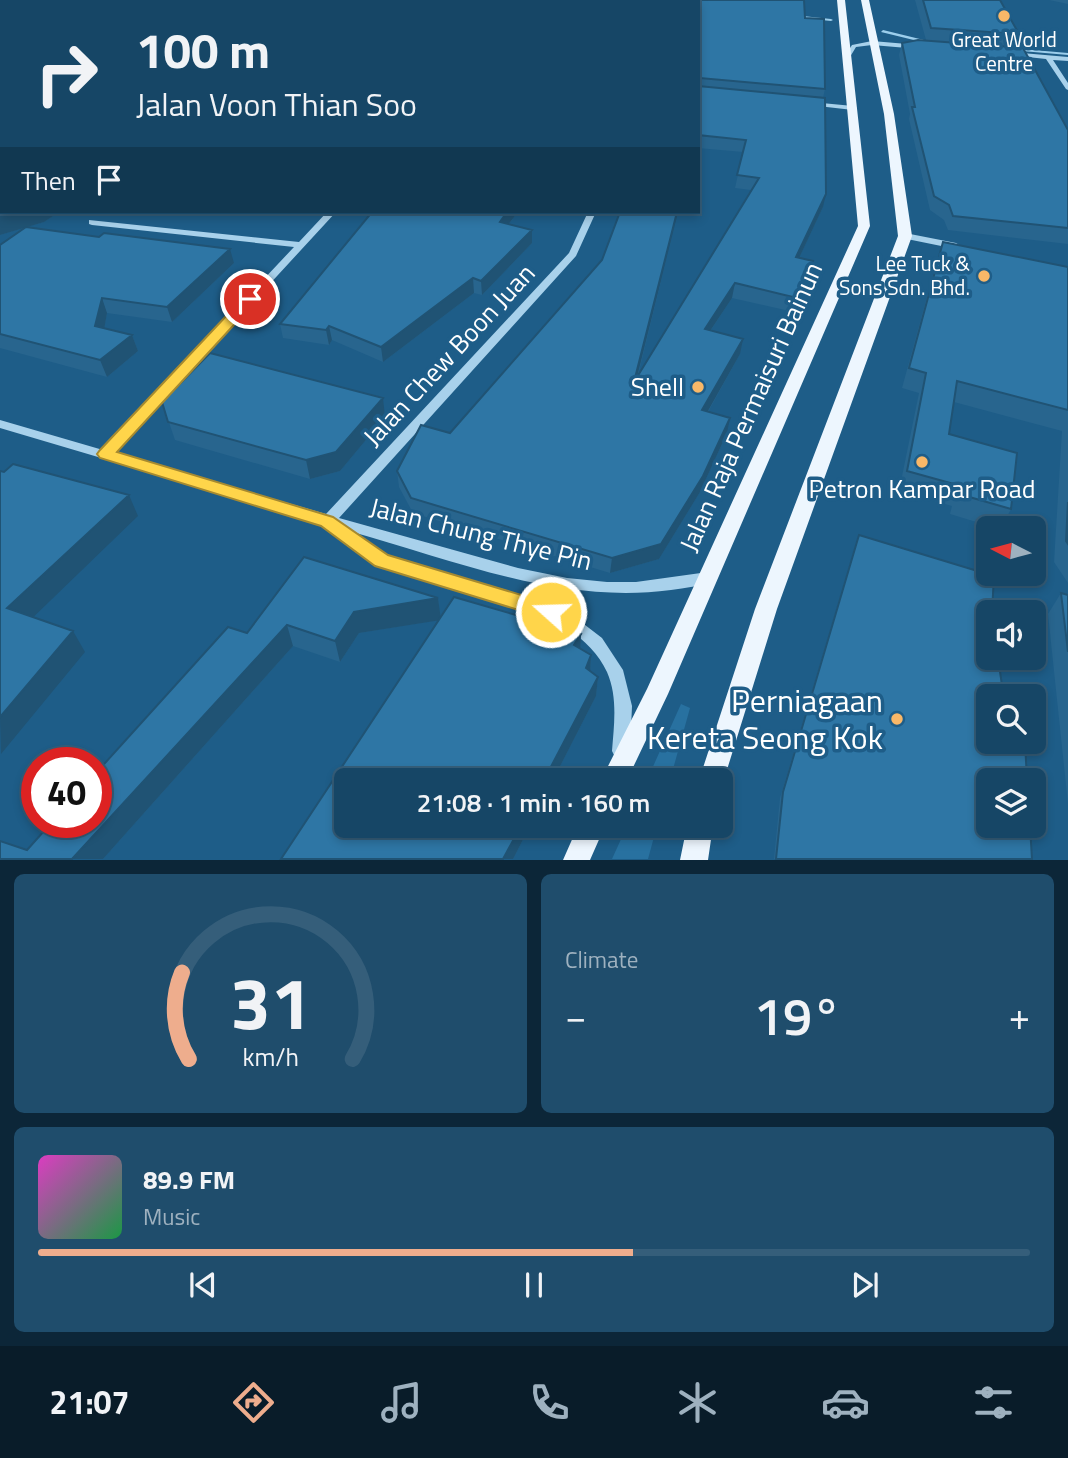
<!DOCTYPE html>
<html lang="en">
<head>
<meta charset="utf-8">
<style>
  body { margin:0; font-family:"Titillium Web",sans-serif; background:#1f4d6c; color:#f1f3f6; height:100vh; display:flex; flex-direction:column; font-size:26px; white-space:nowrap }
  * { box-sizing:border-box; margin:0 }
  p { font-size:23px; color:#9eb1bf }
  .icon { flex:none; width:38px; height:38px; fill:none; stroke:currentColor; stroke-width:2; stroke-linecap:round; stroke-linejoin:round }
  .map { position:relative; height:860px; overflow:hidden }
  .sheet { display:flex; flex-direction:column; gap:14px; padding:14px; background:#0c2638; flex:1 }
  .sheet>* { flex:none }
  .guide { position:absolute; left:0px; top:0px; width:700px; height:214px; box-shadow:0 4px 10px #0003,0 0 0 2px #355e7a; background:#164666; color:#f1f3f6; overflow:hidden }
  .needle { width:46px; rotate:276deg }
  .controls { position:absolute; left:976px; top:516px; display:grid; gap:14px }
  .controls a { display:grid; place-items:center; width:70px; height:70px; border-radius:10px; background:#164666; box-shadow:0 4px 10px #0003,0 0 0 2px #355e7a; font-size:35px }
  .speed { position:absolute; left:21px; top:747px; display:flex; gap:14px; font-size:35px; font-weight:700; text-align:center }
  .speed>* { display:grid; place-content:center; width:91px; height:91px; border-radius:50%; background:#164666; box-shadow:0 4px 10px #0003,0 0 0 2px #355e7a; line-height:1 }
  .speed .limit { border:10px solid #d22; background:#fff; color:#111 }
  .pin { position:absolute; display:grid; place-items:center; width:60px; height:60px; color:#fff; margin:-30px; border:4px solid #fff; border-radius:50%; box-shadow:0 2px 7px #0007 }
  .me { position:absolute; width:77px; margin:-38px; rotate:290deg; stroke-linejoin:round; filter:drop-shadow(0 0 5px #0008) }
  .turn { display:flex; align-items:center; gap:24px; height:147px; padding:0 21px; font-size:32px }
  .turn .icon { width:91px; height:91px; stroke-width:2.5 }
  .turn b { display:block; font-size:49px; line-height:60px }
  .then { display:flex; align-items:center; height:66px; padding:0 21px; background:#0003; gap:14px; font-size:26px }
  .big { font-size:52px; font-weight:600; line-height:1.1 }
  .sheet .tile { flex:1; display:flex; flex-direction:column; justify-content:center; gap:10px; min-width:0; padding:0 24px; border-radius:10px; background:#1f4d6c }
  .sheet .dial { align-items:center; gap:0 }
  .dial svg { height:182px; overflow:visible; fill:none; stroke:#355e7a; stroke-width:7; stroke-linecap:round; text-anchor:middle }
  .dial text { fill:#f1f3f6; stroke:none }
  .song { display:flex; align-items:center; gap:21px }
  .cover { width:84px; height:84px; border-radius:10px; background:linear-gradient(135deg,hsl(310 70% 55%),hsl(140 70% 35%)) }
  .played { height:7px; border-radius:4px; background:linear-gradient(90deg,#eead8d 60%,#355e7a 60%) }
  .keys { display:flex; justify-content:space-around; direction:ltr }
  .heat { display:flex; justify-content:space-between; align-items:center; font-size:38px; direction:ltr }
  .sheet .tiles { flex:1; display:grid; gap:14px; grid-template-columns:1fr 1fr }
  .tile:last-child { grid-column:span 2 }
  .trip { position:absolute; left:334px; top:768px; width:399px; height:70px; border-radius:10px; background:#164666; box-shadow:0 4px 10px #0003,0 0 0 2px #355e7a; font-weight:600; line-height:70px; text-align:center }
  .dock { display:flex; height:112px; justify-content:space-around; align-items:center; background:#091c29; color:#9eb1bf }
  .dock .icon { width:49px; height:49px }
  .dock .active { color:#eead8d }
  .dock b { font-size:32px; color:#f1f3f6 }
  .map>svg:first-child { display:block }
  .green { fill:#2871a0 }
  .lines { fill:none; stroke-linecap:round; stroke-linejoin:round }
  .stream { fill:#9cceec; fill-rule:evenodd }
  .minor { fill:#a8d1eb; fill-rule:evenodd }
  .major { fill:#edf6fe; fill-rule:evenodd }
  .wall { fill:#28658e }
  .shaded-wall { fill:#205374 }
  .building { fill:#2e76a5; stroke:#205374; stroke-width:2 }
  .route { fill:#ffd54a; stroke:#a68a30; stroke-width:2 }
  .poi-dot { fill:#f9b868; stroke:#1e5d88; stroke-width:2.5 }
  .labels { text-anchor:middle; stroke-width:7; stroke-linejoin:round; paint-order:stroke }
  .far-poi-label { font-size:21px; fill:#fff; stroke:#1e5d88 }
  .street-label { font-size:26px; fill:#fff; stroke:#1e5d88 }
  .poi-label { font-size:26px; fill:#fff; stroke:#1e5d88; text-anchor:end }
  .near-poi-label { font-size:32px; fill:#fff; stroke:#1e5d88; text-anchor:end }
</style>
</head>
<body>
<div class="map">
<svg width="1068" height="860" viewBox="0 0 1068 860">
  <rect width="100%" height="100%" fill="#1e5d88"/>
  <!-- green -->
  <path class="green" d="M681 704 690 708 670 780H647Z
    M627 826H657L648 859H612Z"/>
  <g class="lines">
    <!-- stream -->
    <path class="stream" d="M793 15 831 19 833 20 831 21 791 17Z
      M883 30 928 41V42L926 43 881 32Z
      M1009 48 1068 53V55L1011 50Z"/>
    <!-- minor -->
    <path class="minor" d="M125 0H132L122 2Z
      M513 0H519V2H513Z
      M872 41 919 45 922 47 919 49 872 45 856 47 850 57 845 56 852 45Z
      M1010 52 1068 57V61L1053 60 1068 83V90L1066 89 1046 59 1008 55Z
      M2 59V63L0 64V60Z
      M811 102 853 106 857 108 853 110 809 105V103Z
      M327 212H336L114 453 326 514 569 253 588 212H596L576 256 339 518 518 568 567 578 607 582H636L708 572 713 574 715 578 713 582C700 586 685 588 671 590 560 605 454 560 349 531L380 553 396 560 503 589 544 603 576 618 602 638 623 670 632 706 630 751 627 757 621 759 615 757 612 751C614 725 618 697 607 672 579 611 480 593 421 578 408 575 393 572 380 566 359 557 336 538 321 523L0 428V420L103 450 294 247 92 225 89 224V220L299 242Z
      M905 233 956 243 961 246 956 249 902 238V234Z"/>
    <!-- major -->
    <path class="major" d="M837 0H845L870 226 668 694 627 780H601L647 689 858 226Z
      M861 0H869L894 114 912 236 777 609 721 789V780H699L755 609 898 236 884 114Z
      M578 826H605L590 860H563Z
      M687 826H713L708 860H680Z"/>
  </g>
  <!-- wall -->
  <path class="wall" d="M139 0H481L480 2H140Z
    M537 0H804L805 18 825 89 823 98V207L799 258 813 261 809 275 794 312 732 298 711 330 740 354 708 412 727 433 700 492 659 559 610 573 413 513 399 487 397 471 450 433 602 260 620 212H678L638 375 751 190 735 188 743 152 698 148V2H536Z
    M915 0H1000L1019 34 1015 47 1068 130V244L948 230 944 220 930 210 909 119 910 114 899 55 902 43 926 40Z
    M1049 0H1068V4Z
    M2 212H59L44 222 26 227 234 263 172 322 107 313 104 328 132 335 138 351 107 377 0 348V245L26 227 0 235Z
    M202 212H240L237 215 202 213Z
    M372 212H518L509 224 532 230V243L482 295 474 293 383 362 332 340 329 345 283 338 280 324Z
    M943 242 1068 267V583L1054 562 1062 431 954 402 949 434 1011 509 1001 528H996L950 514 952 506 899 491 919 393 902 388 937 260Z
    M162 402 385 417 340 471 310 479 175 440Z
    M856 543 991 608 1003 692 1032 859H774L780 798Z
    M304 557 438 598 440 618 454 597 581 634 580 648 591 655 590 671 598 677 596 696 553 780H346V826H530L513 859H281L439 620 359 633 340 662 293 646 103 859H0V841L27 850 52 822H96V773L228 627 247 633Z
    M1061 593 1068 595V804L1048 614Z"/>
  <!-- shaded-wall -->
  <path class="shaded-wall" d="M73 0H105L101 2H69Z
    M346 0H361V2H344Z
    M0 32H2V47L0 48Z
    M826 194 823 207 793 271 796 257Z
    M12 212H59L44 222 0 235V215Z
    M507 212H518L500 235V222Z
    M677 212H678L632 397 634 382Z
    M532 230V243L482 295 481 281Z
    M230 249 234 263 172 322 167 307Z
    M813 261 809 275 794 312 797 298Z
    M473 278 474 293 383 362 381 347Z
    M735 283 732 298 702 343 705 329Z
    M102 298 107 313 102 341 95 326Z
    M329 326 332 340 329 345 326 330Z
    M132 335 138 351 107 377 100 360Z
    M743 339 740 354 700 425 702 410Z
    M383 398 385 417 340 471 310 479 306 460Z
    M730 418 727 433 700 492 659 559 610 573 612 558Z
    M129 495 138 516 21 629 7 608Z
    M438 598 441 620 359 633 340 662 335 641 354 612Z
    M287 625 293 646 103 859H72Z
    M73 631 85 652 1 754 0 717Z
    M581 634 580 653 574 645Z
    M591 655 590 674 586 668Z
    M598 677 596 696 553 780H544Z
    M521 826H530L513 859H503Z"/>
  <!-- building -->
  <path class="building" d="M0 0H73L69 2H2V32H0Z
    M142 0H346L344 2H143Z
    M536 0H644L643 2H544L545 1Z
    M668 0H804L805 18 824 19 825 89 700 78 698 81 699 1Z
    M923 0H1000L1019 34 931 28Z
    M918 40 1023 48 1068 130V228L953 216 949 205 934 196 912 107H915L902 43Z
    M2 83V212H12L0 215V84Z
    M698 86 825 98 826 194 796 257 813 261 797 298 735 283 705 329 743 339 702 410 730 418 703 476 661 544 612 558 411 498 397 471 421 425 450 433 602 260 620 212H677L634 382 759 178 737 175 746 140 698 135Z
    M372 212H507L500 222 532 230 481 281 473 278 381 347 329 326 326 330 280 324Z
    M26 227 99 237 104 233 230 249 167 307 102 298 95 326 132 335 100 360 0 334V245Z
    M943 242 1068 267V410L957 381 949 434 1017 453 1011 509 959 494 961 486 907 471 926 373 909 368Z
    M210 353 383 398 336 452 306 460 168 422 162 402Z
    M13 464 129 495 7 608 73 631 0 717V471L4 472Z
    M1068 502V544L1066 541Z
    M859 535 994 576 992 612H989V658H998L1003 692 1011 696H989V742H1025L1027 780H989V826H1030L1032 859H776L783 792Z
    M304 557 438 598 354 612 335 641 287 625 72 859H0V841L27 850 52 822H96V773L228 627 247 633Z
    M1061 593 1068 595V652Z
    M454 597 581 634 574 645 591 655 586 668 598 677 544 780H346V826H521L503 859H281Z"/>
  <!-- route -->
  <path class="route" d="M250 295 255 296V302L117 452 333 517 388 555 558 606 561 612 558 618 551 620 375 566 321 526 100 458 97 454 100 450 245 296Z"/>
  <!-- markers -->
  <g class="poi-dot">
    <circle cx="1004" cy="16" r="7"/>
    <circle cx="984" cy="276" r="7"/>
    <circle cx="698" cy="387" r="7"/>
    <circle cx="922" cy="462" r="7"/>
    <circle cx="897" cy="719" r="7"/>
  </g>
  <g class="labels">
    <!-- far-poi labels -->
    <g class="far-poi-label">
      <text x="1004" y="47">Great World<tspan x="1004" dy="24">Centre</tspan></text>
      <text x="970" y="271" text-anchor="end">Lee Tuck &amp;<tspan x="970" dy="24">Sons Sdn. Bhd.</tspan></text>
    </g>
    <!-- street labels -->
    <g class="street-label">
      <text transform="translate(449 355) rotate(-47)" y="9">Jalan Chew Boon Juan</text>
      <text transform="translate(751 407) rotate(-66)" y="9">Jalan Raja Permaisuri Bainun</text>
      <text transform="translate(481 534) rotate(14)" y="9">Jalan Chung Thye Pin</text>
    </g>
    <!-- poi labels -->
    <g class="poi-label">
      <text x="684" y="396">Shell</text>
      <text x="922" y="498" text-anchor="middle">Petron Kampar Road</text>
    </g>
    <!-- near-poi labels -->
    <g class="near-poi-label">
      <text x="883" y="712">Perniagaan<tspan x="883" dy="37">Kereta Seong Kok</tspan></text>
    </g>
  </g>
</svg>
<div class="controls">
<a><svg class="needle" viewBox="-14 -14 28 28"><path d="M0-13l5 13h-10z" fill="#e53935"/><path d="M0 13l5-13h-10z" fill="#9eb1bf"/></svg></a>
<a><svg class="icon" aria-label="sound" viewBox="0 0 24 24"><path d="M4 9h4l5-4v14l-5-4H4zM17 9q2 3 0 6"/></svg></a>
<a><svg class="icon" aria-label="search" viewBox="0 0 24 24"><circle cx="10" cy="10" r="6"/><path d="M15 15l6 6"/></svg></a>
<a><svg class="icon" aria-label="layers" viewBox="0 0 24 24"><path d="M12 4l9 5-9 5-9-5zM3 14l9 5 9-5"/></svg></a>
</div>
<div class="speed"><div class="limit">40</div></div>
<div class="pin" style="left:250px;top:299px;background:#d93025"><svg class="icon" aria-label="arrive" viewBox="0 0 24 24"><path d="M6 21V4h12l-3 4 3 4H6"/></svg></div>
<svg class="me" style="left:551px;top:612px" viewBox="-20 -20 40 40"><circle r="17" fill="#ffd54a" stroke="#fff" stroke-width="3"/><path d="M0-11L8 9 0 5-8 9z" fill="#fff"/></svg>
<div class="trip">21:08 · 1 min · 160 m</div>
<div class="guide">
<div class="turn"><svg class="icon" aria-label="right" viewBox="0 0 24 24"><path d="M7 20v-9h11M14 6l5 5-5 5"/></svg><div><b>100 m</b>Jalan Voon Thian Soo</div></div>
<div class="then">Then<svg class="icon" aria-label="arrive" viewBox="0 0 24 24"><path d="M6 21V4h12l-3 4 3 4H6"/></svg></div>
</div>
</div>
<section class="sheet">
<div class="tiles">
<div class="tile dial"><svg viewBox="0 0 100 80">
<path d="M14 69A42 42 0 1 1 86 69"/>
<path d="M14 69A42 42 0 0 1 11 31" stroke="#eead8d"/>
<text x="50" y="56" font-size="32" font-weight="700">31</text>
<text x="50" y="72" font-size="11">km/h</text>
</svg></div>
<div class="tile"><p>Climate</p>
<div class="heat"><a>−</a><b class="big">19°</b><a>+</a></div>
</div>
<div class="tile">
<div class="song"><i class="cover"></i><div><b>89.9 FM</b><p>Music</p></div></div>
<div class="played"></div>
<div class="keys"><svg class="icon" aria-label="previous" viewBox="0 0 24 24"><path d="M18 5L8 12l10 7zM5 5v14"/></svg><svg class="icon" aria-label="pause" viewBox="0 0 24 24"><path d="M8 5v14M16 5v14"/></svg><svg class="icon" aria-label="next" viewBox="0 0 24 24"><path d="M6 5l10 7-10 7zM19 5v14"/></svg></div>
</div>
</div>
</section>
<nav class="dock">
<b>21:07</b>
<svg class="icon active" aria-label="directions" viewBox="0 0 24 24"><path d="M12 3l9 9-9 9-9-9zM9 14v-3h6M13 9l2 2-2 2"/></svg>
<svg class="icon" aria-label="music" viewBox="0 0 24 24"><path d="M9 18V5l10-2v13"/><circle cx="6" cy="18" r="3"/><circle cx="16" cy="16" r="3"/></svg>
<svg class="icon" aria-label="phone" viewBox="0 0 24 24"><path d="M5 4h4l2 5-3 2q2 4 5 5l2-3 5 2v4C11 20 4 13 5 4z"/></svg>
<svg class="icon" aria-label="climate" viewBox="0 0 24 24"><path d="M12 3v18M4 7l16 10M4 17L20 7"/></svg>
<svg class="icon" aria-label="car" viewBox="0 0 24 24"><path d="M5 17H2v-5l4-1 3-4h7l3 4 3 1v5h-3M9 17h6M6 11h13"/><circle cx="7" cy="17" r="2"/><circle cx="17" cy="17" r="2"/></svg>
<svg class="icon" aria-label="filters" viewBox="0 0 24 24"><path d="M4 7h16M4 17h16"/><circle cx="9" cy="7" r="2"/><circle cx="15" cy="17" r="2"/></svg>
</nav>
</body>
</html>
